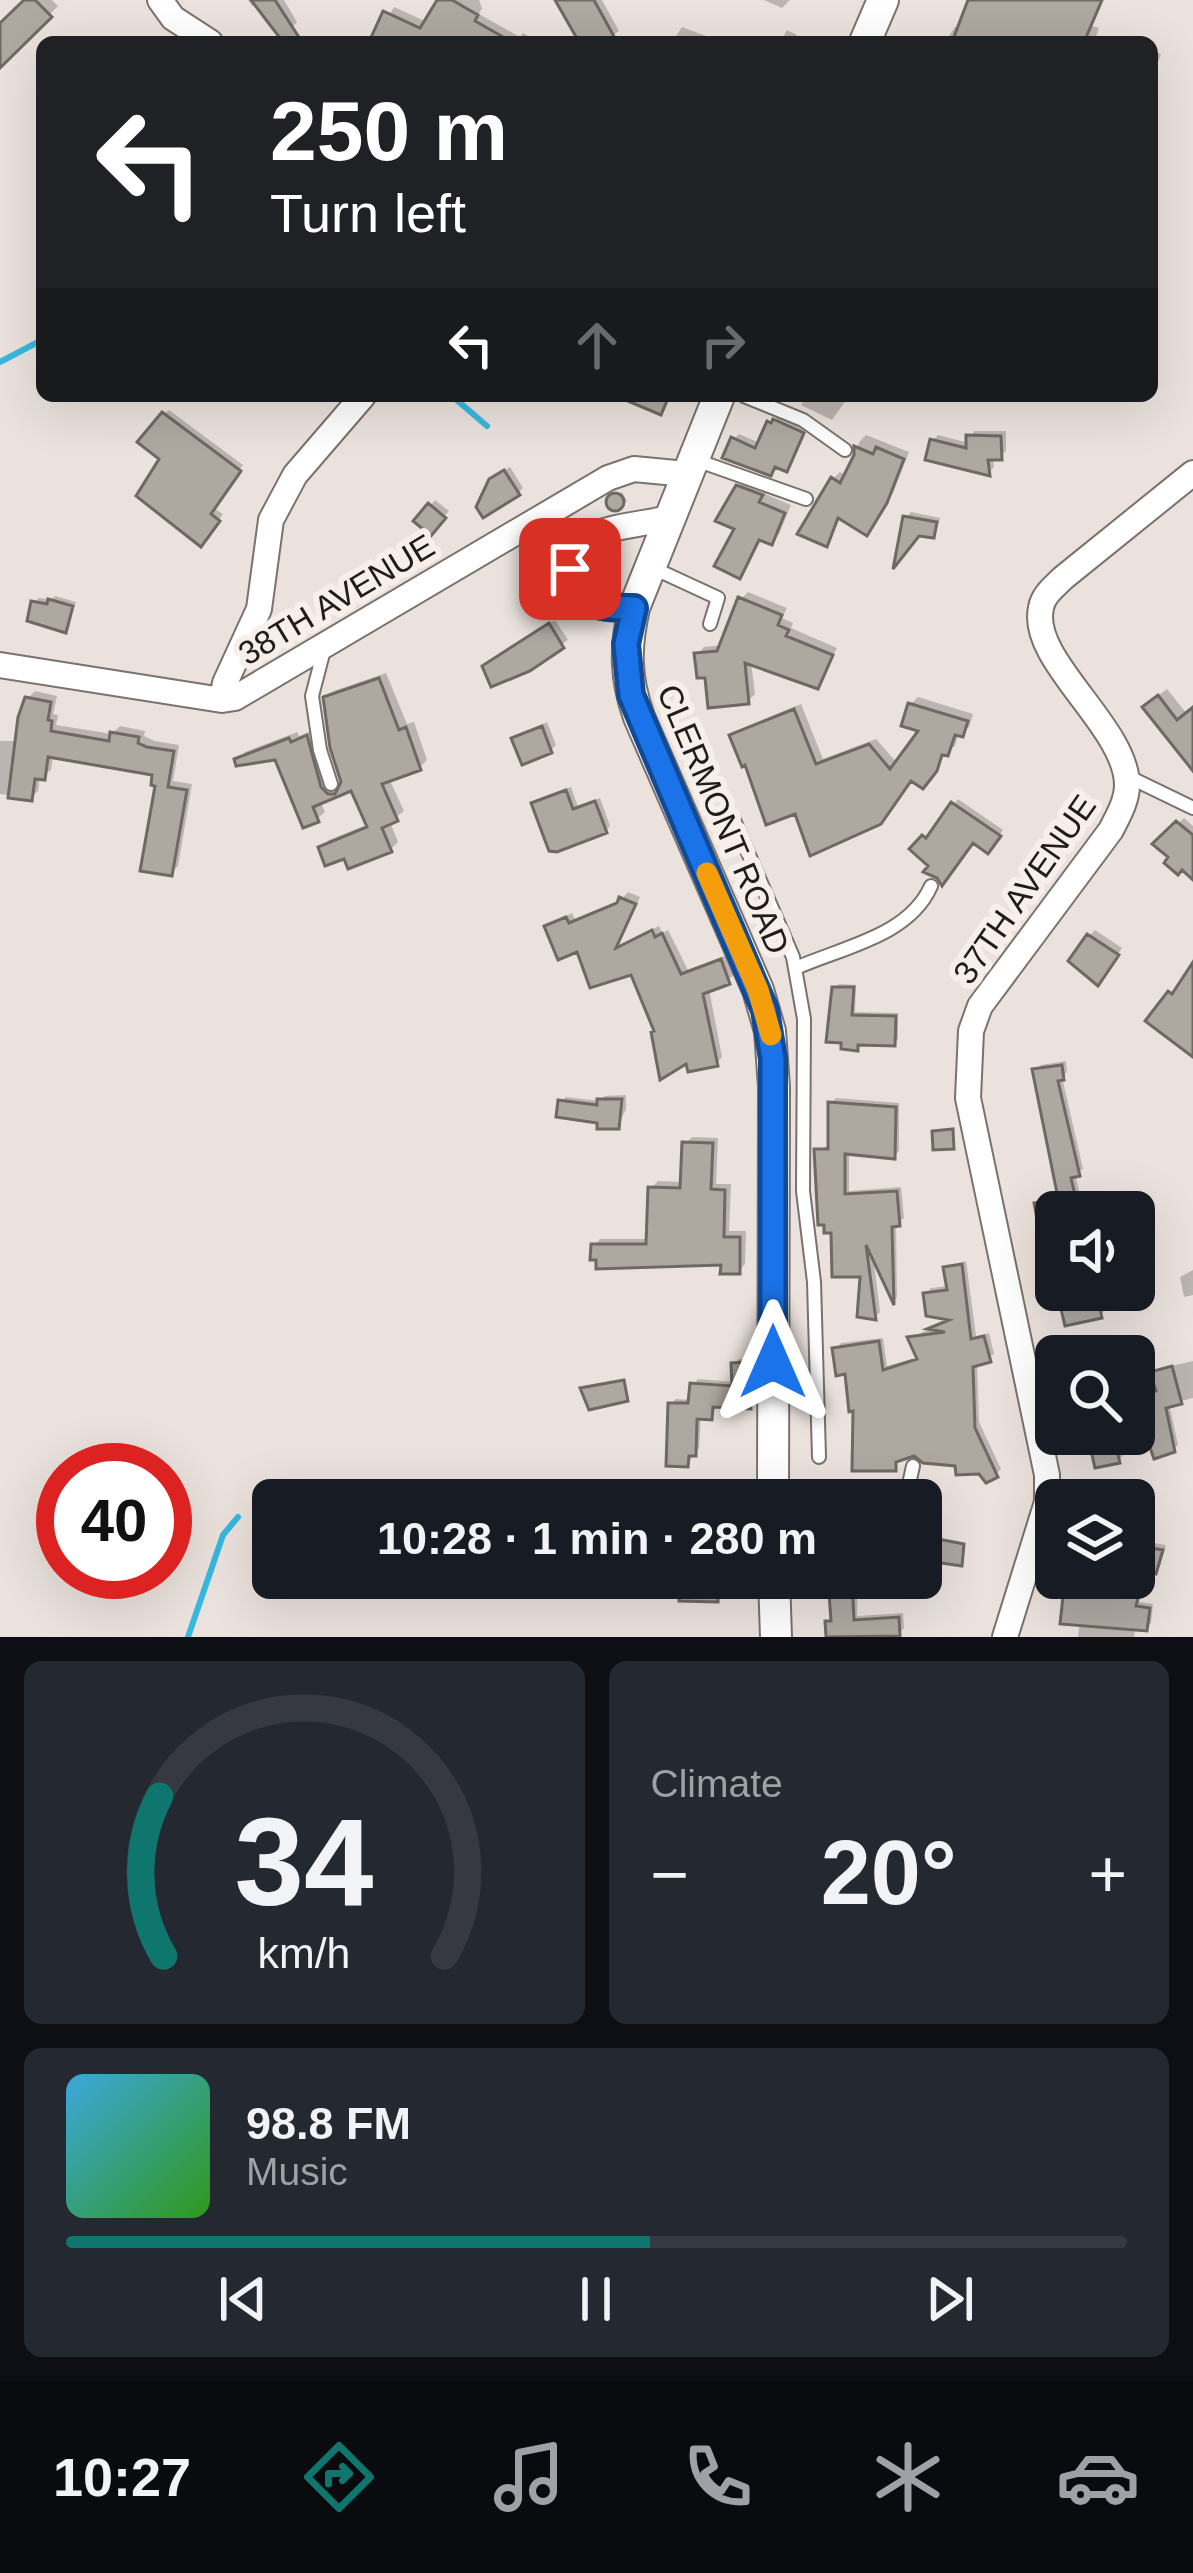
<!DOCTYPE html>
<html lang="en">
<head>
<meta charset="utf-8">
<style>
  body { margin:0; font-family:Arial,sans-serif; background:#242831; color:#f1f3f6; height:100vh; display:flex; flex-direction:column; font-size:45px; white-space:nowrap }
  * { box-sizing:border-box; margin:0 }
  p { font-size:39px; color:#9ea1a6 }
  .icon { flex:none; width:66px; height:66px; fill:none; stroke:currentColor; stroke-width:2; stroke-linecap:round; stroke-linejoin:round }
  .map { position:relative; height:1637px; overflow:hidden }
  .sheet { display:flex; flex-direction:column; gap:24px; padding:24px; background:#0d0f14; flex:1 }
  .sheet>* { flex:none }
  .banner { position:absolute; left:36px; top:36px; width:1122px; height:366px; border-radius:18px; box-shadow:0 12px 48px #0002; background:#202124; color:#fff; overflow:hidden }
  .controls { position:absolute; left:1035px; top:1191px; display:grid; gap:24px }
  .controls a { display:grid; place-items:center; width:120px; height:120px; border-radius:18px; background:#171b24; box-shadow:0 12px 48px #0002; font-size:60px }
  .speed { position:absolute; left:36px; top:1443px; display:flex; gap:24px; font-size:60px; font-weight:700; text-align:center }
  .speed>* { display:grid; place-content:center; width:156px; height:156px; border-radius:50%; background:#171b24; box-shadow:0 12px 48px #0002; line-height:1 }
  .speed .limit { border:18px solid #d22; background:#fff; color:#111 }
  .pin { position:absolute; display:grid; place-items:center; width:102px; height:102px; color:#fff; margin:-51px; border-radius:24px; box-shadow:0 6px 18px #0006 }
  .me { position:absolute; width:132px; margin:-66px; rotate:0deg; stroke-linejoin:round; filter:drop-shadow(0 0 9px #0008) }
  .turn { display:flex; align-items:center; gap:42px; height:252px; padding:0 36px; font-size:54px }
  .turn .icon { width:156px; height:156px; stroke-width:2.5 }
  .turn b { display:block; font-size:84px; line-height:102px }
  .lanes { display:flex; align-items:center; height:114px; padding:0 36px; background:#0003; justify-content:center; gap:60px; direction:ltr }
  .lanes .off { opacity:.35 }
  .big { font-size:90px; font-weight:600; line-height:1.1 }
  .sheet .tile { flex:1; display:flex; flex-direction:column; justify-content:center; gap:18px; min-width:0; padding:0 42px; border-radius:18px; background:#242831 }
  .sheet .dial { align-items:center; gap:0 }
  .dial svg { height:312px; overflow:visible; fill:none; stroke:#363941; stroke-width:7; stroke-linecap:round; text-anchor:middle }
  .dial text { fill:#f1f3f6; stroke:none }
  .song { display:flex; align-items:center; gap:36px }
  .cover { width:144px; height:144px; border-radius:18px; background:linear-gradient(135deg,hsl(200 70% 55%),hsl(110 70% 35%)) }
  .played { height:12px; border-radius:6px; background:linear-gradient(90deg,#0f766e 55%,#363941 55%) }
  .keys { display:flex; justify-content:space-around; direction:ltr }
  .heat { display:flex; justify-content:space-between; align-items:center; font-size:66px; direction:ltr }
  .sheet .tiles { flex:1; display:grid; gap:24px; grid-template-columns:1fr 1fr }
  .tile:last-child { grid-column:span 2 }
  .trip { position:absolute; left:252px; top:1479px; width:690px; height:120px; border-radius:18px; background:#171b24; box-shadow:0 12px 48px #0002; font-weight:600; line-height:120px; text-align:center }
  .dock { display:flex; height:192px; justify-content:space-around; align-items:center; background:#090b0e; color:#9ea1a6 }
  .dock .icon { width:84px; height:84px }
  .dock .on { color:#0f766e }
  .dock b { font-size:54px; color:#f1f3f6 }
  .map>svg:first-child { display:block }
  .shadow { fill:#0003 }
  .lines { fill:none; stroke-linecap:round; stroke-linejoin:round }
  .stream { stroke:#37b9df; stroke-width:6 }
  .building { fill:#aea8a1; stroke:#6e6962; stroke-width:3 }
  .service-casing { stroke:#7a726e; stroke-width:16 }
  .minor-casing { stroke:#7a726e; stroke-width:28 }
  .tertiary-casing { stroke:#7a726e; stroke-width:34 }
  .service { stroke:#fff; stroke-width:12 }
  .minor { stroke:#fff; stroke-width:24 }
  .tertiary { stroke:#fff; stroke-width:30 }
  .route-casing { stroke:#114b97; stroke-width:30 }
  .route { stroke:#1a73e8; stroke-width:21 }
  .slow { stroke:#f59e0b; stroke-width:21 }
  .labels { text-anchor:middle; stroke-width:12; stroke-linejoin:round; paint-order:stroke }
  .street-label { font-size:33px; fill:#1f1c1a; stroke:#f8efea }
</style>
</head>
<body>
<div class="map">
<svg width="1193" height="1637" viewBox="0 0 1193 1637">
  <rect width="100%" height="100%" fill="#ebe2dd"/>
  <!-- shadow -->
  <path class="shadow" d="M28 0H52L58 6 7 57 0 49V30Z
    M248 0H284L297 22 292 27 257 3 252 6Z
    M441 0H479L482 8 479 14 520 37 523 33 537 42H373L394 7 438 27Z
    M559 0H602L619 31 603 42H582Z
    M764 0H790L782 8Z
    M972 0H1103L1092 26 1099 28 1094 42H945L955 27H961Z
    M682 27 722 42H672Z
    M787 30 797 35 793 42H780Z
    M1152 51 1161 54 1152 78Z
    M806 396H849L832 420 801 405Z
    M169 410 243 465 213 508 223 514 206 538 163 459 164 414Z
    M781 415 807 428 786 468 734 439 739 434 760 443 770 423Z
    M974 431H1006V451L1000 457H993L994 467 989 472 932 441 938 435 969 443Z
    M866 435 909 452 893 493 873 525 840 517 826 543 833 479 840 472 846 476 860 441Z
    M510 467 523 488 518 493 498 474Z
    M747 479 768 487 765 494 791 505 779 534 771 542 762 538 739 575 738 487Z
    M622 492 627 501 612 508 608 500Z
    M435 500 449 511 431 532 417 521Z
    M911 512 940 518 937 530 932 534 919 533 906 517Z
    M748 592 787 608 782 618 793 623 791 628 837 648 817 685 751 662 755 694 748 701 708 675 698 654 704 647 722 645 741 599Z
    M55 596 76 602 65 630 34 602 39 598 51 600Z
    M555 620 568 640 528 669 491 661Z
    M386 673 407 724 414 722 427 760 420 767 389 778 404 811 390 822 398 842 390 850 346 855 321 848 329 840 369 824 353 787 320 801 325 812 317 819 277 756 238 760 245 752 297 732 299 736 314 730 328 779 336 788 342 787 344 782 326 698 334 691Z
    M1167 689 1187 714 1193 709V766L1154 699Z
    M35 691 57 696 53 714 58 715 56 725 112 734 120 726 145 731 144 736 155 741 179 745 173 781 192 784 178 866 171 873 156 773 53 755 51 770 40 777 38 791 30 798 0 794V741H19L28 698Z
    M918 697 973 714 969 727 959 733 955 746 946 752 929 779 912 778 797 811 747 761 733 736 740 729 801 704 823 759 876 739 898 764 923 730 911 704Z
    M547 722 556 745 551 750 514 739Z
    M571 787 578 807 600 798 610 826 605 831 534 803Z
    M958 799 1003 830 993 845 974 840 914 849 929 833 932 835Z
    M1184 818 1193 826V853L1172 857 1157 844Z
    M628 892 640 897 618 947 659 926 662 933 668 930 688 970 727 955 735 975 709 989 722 1057 716 1064 657 1030 633 971 579 948 548 926 572 913 575 919 621 900Z
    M1095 930 1122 948 1103 977 1089 936Z
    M839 984 856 985 855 1012 898 1013V1039L894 1043 861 1044 857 1048 835 988Z
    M1066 1061 1067 1072 1062 1077 1083 1169 1075 1174 1082 1202 1077 1207 1038 1204 1060 1195 1036 1070 1041 1065Z
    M626 1095V1109L618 1126 561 1102 566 1097 599 1101 605 1096Z
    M836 1098 899 1103V1151L894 1156 849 1152V1191L901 1187 904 1218 896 1224 897 1297 895 1300 873 1254 880 1312 875 1317 864 1274 834 1230 817 1150 831 1145V1103Z
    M692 1137 718 1138 716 1184H731L729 1231H746L745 1264 739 1271 724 1262 594 1246 600 1239H649L651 1188 658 1181 683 1182 685 1144Z
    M966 1261 976 1336 989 1333 994 1354 977 1363 979 1422 1001 1469 996 1474 915 1452 900 1457 895 1468 856 1408 848 1371 836 1349 841 1343 883 1338 887 1366 919 1357 911 1338 953 1317 926 1294 931 1288 949 1286 946 1268Z
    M1193 1270V1295L1184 1297 1180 1277Z
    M1064 1290H1102L1106 1309 1101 1315 1061 1293Z
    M753 1358 755 1401 750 1406 717 1405 711 1417 701 1416 699 1448 687 1464 671 1404 676 1399 691 1400 693 1384 698 1379 735 1382 734 1364 739 1359Z
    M1193 1361V1398L1169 1404 1178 1445 1173 1449 1146 1426 1134 1431V1379L1158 1369Z
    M1095 1434H1127L1118 1438 1123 1456 1118 1460 1092 1438Z
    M1147 1542 1166 1545 1160 1566 1155 1571 1148 1569 1139 1602 1153 1604 1151 1623 1146 1628 1136 1627 1134 1637H1078L1080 1622 1068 1578H1134V1546L1141 1548Z
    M658 1578H726V1589L717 1599 682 1591Z
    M840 1578H858L857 1616 903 1613 904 1628 899 1633 878 1637H829L832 1594Z"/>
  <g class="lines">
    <!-- stream -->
    <path class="stream" d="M0 362 42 340
      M452 396 487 426
      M188 1637 223 1535 238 1517"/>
  </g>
  <!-- building -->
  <path class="building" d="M24 0H35L52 17 0 68V23Z
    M251 0H275L302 42H283Z
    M437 0H452L478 15 475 21 512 42H369L383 11 420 28Z
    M555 0H594L617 42H579Z
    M968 0H1102L1084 42H952Z
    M616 396H669L661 415Z
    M162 412 241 471 211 514 220 521 201 547 136 496 159 459 137 442Z
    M773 419 804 433 787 472 775 467 771 476 722 458 731 437 755 448 767 421 771 423Z
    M966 435 1001 436 1002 460H988L990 476 925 460 930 439 966 448Z
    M854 446 873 454 876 447 904 459 887 503 867 536 838 518 827 547 797 534 831 477 840 483 854 455Z
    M504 470 520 495 483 518 476 507 489 479Z
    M736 485 763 495 759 502 785 513 772 545 759 540 740 579 714 566 734 529 715 521Z
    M606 502a9 9 0 1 1 18 0a9 9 0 1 1-18 0Z
    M428 503 446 518 431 536 413 521Z
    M903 516 937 522 934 538 919 536 893 569Z
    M738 597 782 615 778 625 789 630 786 636 833 655 818 689 745 663 749 704 708 708 705 678H697L694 653 717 651Z
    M48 599 73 606 66 633 27 621 31 601 47 604Z
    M549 623 564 648 530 671 491 687 482 666Z
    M379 678 399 730 406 727 421 770 382 784 398 821 382 828 392 852 348 869 344 859 325 866 318 847 367 827 351 791 313 807 319 822 303 828 275 760 236 766 234 759 289 738 291 742 307 735 321 787 328 794H335L341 782 330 748 323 697Z
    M1158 695 1177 720 1193 707V771L1142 707Z
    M25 697 51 702 48 720 52 721 51 731 109 741 110 732 139 737 138 743 147 747 174 751 168 787 187 790 172 876 140 871 155 786 151 785 152 775 48 757 45 780 35 779 32 801 8 798 18 717Z
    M908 703 968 721 963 737 955 735 948 756 942 755 937 771 923 789 911 781 881 824 810 856 795 814 766 825 745 765 742 767 729 735 794 709 816 764 869 744 890 769 918 731 901 726Z
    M542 726 552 753 522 765 511 738Z
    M566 790 573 809 595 801 607 833 557 852 549 851 531 803Z
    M951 802 1001 836 988 854 973 843 942 886 937 878 923 872 928 866 909 849 922 835 926 838Z
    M1176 821 1193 835V880L1182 870 1178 875 1164 863 1168 857 1152 844Z
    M619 897 636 904 616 948 652 930 655 937 662 933 681 974 721 959 730 984 703 994 718 1066 688 1072 686 1064 660 1080 651 1032 654 1031 631 975 590 988 577 952 558 960 544 926 566 917 569 923 617 903Z
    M1087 934 1119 955 1098 986 1068 961Z
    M1193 962V1057L1145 1021 1168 991 1172 994Z
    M832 987H854L852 1015 896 1016 895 1046 858 1045V1051L841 1049V1043L826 1042Z
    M1062 1065 1064 1080 1058 1081 1080 1176 1071 1178 1079 1212H1056L1037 1219 1034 1203 1058 1198 1032 1069Z
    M597 1099H622L619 1129H597V1123L556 1117 558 1100 597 1105Z
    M828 1102 896 1107 895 1159 845 1154V1194L897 1191 900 1226 892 1227 894 1305 866 1245 876 1320 857 1317 860 1277H832L831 1233H824V1225H818L814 1149H828Z
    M953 1129 954 1149 933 1150 932 1131Z
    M682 1142 713 1143 711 1189 725 1190 724 1237H740V1274H720L721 1265 596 1269V1260H590L591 1244H646L648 1187 680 1188Z
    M962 1264 971 1339 984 1336 991 1362 973 1367 975 1428 998 1477 986 1483 979 1474 956 1475 955 1466 923 1463 914 1456 896 1462V1471H852L853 1411 849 1412 845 1374 836 1376 832 1348 879 1341 883 1370 917 1359 907 1337 945 1332 927 1329 949 1320 926 1316 923 1293 947 1290 943 1267Z
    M1067 1290H1096L1102 1318 1065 1326 1057 1292Z
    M749 1362 751 1409 713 1407 712 1420 697 1419 696 1456H689L688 1467 666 1466 668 1403H688L690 1383 732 1386 731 1363Z
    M1172 1366 1182 1404 1166 1408 1175 1452 1154 1459 1144 1430 1134 1434V1397L1156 1391 1150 1372Z
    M624 1380 628 1401 589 1410 580 1388Z
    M1113 1434 1120 1463 1095 1468 1088 1437Z
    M938 1539 964 1544 962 1566 934 1562Z
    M1139 1546 1163 1550 1156 1574 1134 1569Z
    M655 1578H718V1602L679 1601V1594H655Z
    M837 1578H852L854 1620 899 1617 900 1636 826 1637 825 1621H831L829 1593H837Z
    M1065 1578H1143L1136 1606 1150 1608 1147 1631 1060 1624Z"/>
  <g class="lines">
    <!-- service casing -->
    <g class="service-casing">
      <path id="service" d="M744 396 803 420 845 450
        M693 459 806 499
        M651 567 718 598 710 624
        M325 646 312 696 320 750 331 784
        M1127 776 1193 808
        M733 818 793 957 804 1019 803 1191 814 1282 819 1457
        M796 968C843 947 909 936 931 886
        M803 1500 849 1496 891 1498 909 1484 913 1466"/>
    </g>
    <!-- minor casing -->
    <g class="minor-casing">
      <path id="minor" d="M160 0 173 18 210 42
        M634 608C619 608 602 610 588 602 564 590 565 554 586 539 607 526 645 524 669 518
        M0 665 222 700 235 698 608 478 634 469 686 474
        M222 700 225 683 259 609 271 520 295 475 363 396
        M1005 1637 1047 1502V1475L968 1098 971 1031 980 1006 1111 830C1118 816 1127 801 1127 785 1127 727 1029 660 1041 608 1043 595 1054 587 1063 578L1193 473"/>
    </g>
    <!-- tertiary casing -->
    <g class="tertiary-casing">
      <path id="tertiary" d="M865 42 883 0
        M719 396 634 608C625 648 625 678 639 717L758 990 770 1031 774 1087 773 1500
        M774 1578 776 1637"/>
    </g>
    <!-- service -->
    <use href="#service" class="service"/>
    <!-- minor -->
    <use href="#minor" class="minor"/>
    <!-- tertiary -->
    <use href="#tertiary" class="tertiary"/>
  </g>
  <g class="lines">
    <!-- route casing -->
    <g class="route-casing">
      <path id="route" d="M570 569C574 607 602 608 634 608L626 644 631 695 765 1010 773 1059V1362"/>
    </g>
    <!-- route -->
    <use href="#route" class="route"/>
    <!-- slow -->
    <path class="slow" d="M707 873 758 990 771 1035"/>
  </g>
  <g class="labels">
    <!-- street labels -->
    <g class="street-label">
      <text transform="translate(336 599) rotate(-31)" y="12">38TH AVENUE</text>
      <text transform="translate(724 819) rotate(67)" y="12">CLERMONT ROAD</text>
      <text transform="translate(1024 889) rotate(-55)" y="12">37TH AVENUE</text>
    </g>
  </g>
</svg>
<div class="controls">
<a><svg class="icon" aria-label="sound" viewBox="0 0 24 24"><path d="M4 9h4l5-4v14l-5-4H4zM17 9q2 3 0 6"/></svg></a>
<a><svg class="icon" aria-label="search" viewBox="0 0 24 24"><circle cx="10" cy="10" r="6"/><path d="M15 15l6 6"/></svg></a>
<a><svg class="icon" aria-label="layers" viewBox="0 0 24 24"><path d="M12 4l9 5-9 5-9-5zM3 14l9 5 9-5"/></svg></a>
</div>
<div class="speed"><div class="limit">40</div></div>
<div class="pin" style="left:570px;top:569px;background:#d93025"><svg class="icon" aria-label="arrive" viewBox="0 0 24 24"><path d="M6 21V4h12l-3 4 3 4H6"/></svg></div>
<svg class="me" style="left:773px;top:1362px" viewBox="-20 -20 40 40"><path d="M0-17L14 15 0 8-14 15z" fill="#1a73e8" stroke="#fff" stroke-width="4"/></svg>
<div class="trip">10:28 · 1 min · 280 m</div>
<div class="banner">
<div class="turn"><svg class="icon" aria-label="left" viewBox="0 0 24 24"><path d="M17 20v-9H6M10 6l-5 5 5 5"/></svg><div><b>250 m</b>Turn left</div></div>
<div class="lanes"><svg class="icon" aria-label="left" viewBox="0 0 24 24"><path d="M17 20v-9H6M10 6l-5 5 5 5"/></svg><svg class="icon off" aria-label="ahead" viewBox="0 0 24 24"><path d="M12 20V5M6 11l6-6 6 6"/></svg><svg class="icon off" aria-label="right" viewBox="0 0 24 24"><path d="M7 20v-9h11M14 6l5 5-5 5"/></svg></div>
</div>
</div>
<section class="sheet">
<div class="tiles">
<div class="tile dial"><svg viewBox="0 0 100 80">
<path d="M14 69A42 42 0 1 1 86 69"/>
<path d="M14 69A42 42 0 0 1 13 28" stroke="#0f766e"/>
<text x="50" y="56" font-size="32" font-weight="700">34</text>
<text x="50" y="72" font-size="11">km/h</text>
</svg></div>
<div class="tile"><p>Climate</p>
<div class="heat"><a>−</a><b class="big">20°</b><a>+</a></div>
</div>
<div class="tile">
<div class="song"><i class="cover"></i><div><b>98.8 FM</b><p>Music</p></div></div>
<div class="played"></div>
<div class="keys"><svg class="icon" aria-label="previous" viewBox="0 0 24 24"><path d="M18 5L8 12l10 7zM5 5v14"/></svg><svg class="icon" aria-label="pause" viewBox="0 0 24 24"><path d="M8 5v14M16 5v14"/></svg><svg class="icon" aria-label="next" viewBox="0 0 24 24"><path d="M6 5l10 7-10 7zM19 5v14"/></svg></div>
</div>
</div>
</section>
<nav class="dock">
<b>10:27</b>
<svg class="icon on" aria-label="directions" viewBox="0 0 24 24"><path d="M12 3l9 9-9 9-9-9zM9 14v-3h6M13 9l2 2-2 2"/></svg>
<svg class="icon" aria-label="music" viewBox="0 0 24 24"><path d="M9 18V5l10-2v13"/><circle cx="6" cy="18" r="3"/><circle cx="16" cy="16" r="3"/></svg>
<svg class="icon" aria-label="phone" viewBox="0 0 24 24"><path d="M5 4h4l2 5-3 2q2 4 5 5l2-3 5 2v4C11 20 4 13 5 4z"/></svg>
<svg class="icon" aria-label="climate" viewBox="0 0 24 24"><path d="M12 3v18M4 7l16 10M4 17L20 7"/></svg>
<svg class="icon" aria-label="car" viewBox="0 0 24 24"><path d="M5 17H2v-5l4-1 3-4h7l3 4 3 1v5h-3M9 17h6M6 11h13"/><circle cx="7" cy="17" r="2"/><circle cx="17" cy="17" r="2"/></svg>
</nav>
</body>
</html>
